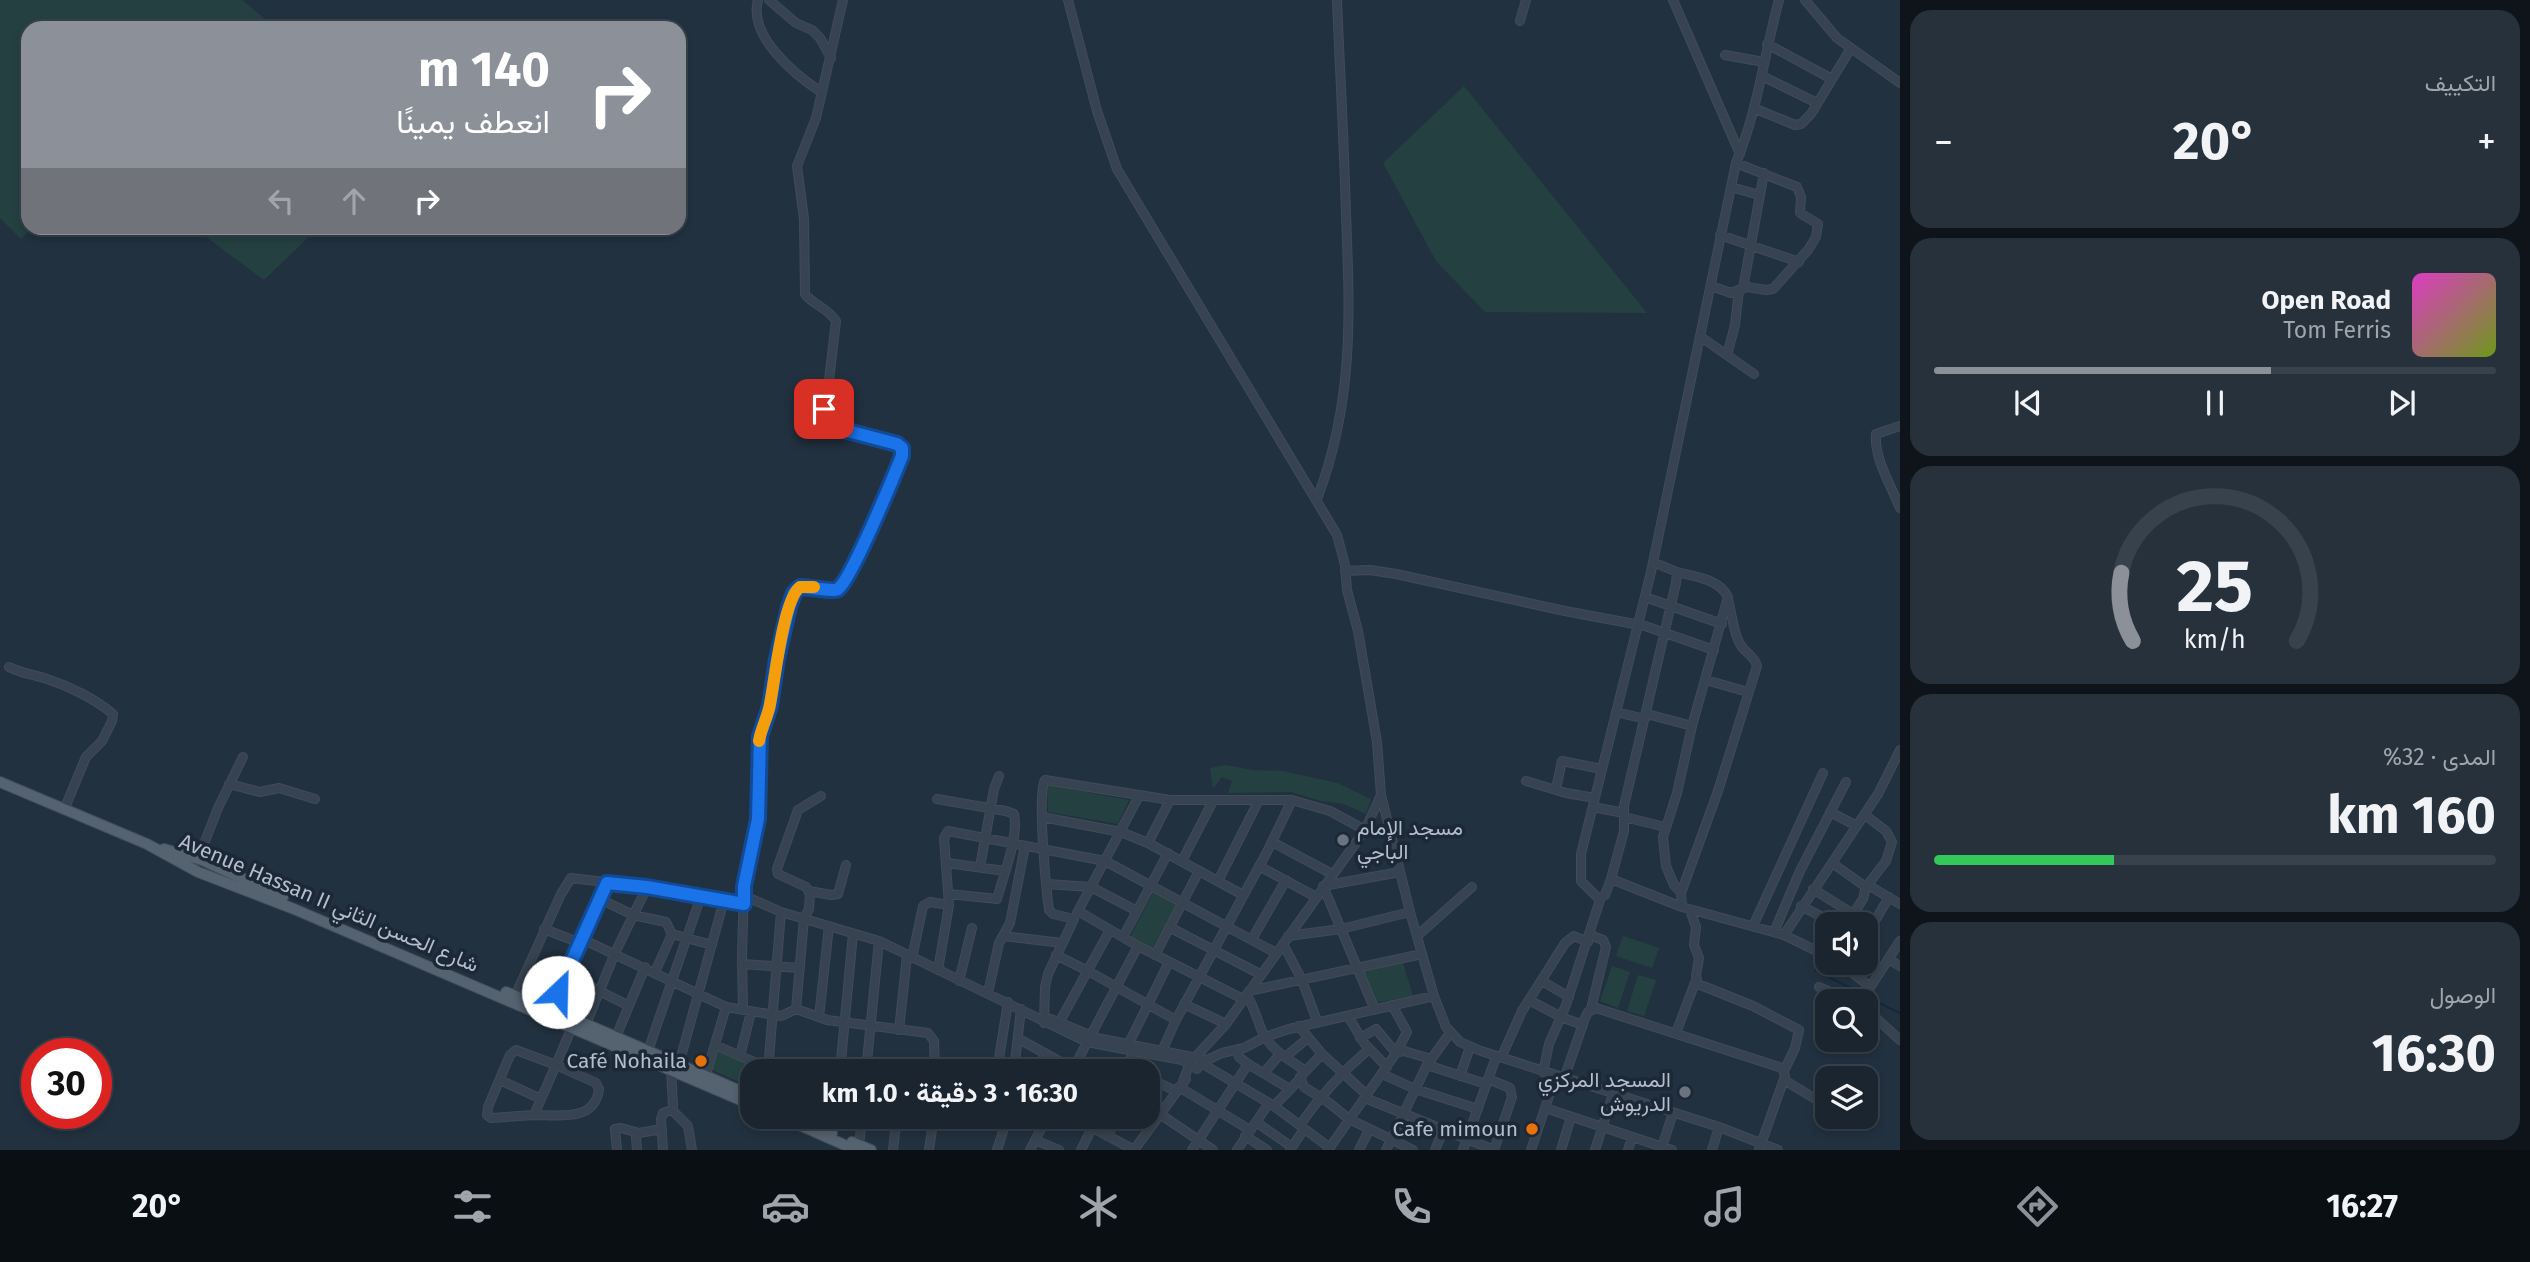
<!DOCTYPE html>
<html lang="ar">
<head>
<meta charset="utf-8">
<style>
  body { margin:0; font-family:"Fira Sans",Vazirmatn,sans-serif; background:#27313c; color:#f1f3f6; direction:rtl; height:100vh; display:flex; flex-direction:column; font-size:26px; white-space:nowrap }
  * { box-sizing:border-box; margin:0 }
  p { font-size:23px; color:#9fa5ab }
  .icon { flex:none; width:38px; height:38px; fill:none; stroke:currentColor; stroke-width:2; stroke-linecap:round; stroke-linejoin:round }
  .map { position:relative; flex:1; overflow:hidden; direction:ltr }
  .panel { display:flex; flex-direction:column; gap:10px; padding:10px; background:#0e141a; width:630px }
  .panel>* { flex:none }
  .guide { position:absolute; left:21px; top:21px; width:665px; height:214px; border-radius:21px; box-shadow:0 4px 10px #0003,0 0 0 2px #38424c; direction:rtl; background:#8c9099; color:#fff; overflow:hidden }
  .tools { position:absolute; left:1815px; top:912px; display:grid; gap:14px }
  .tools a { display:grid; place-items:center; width:63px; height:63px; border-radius:14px; background:#1a2530; box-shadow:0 4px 10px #0003,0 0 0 2px #38424c; font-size:35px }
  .speed { position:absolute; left:21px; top:1038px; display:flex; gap:14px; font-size:35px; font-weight:700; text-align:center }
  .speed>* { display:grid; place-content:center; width:91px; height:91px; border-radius:50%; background:#1a2530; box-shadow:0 4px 10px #0003,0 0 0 2px #38424c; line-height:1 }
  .speed .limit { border:10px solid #d22; background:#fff; color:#111 }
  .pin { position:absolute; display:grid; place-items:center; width:60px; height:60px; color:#fff; margin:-30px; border-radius:14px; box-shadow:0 4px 10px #0006 }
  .me { position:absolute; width:77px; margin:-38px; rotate:24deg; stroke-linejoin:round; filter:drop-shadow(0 0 5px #0008) }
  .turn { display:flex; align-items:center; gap:24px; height:147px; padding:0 21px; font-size:32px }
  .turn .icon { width:91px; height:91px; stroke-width:2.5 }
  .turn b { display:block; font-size:49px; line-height:60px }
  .lanes { display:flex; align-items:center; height:66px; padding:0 21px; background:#0003; justify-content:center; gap:35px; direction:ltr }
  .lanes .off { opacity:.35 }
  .big { font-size:52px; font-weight:700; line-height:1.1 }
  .panel .tile { flex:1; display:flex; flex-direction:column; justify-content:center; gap:10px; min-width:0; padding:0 24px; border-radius:21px; background:#27313c }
  .panel .dial { align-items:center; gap:0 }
  .dial svg { height:182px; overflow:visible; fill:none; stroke:#38424c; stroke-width:7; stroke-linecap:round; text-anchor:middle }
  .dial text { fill:#f1f3f6; stroke:none }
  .song { display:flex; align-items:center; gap:21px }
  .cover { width:84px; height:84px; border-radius:10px; background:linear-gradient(135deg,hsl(310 70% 55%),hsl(80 70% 35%)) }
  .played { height:7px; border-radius:4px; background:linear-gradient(90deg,#8c9099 60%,#38424c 60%) }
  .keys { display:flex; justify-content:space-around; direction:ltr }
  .heat { display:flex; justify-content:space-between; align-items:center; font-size:38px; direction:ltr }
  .charge { height:10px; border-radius:5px; background:linear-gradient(90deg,#34c759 32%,#38424c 0) }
  .trip { position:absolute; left:740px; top:1059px; width:420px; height:70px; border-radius:21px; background:#1a2530; box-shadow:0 4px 10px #0003,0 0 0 2px #38424c; font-weight:700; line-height:70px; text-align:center; direction:rtl }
  .dock { display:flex; height:112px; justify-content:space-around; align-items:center; background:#0a0f13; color:#9fa5ab }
  .dock .icon { width:49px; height:49px }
  .dock .current { color:#8c9099 }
  .dock b { font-size:32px; color:#f1f3f6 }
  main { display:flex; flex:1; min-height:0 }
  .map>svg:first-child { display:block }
  .green { fill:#244041 }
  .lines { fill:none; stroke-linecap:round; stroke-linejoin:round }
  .stream { stroke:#14283f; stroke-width:2 }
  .minor-casing { stroke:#404c59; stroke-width:10 }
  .major-casing { stroke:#404c59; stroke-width:12 }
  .minor { stroke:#374350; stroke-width:8 }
  .major { stroke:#556270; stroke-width:10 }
  .route-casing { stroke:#114b97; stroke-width:18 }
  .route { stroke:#1a73e8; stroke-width:12 }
  .slow { stroke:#f59e0b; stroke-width:12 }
  .worship-dot { fill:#6b7280; stroke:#1c2835; stroke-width:2.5 }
  .food-dot { fill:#e8710a; stroke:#1c2835; stroke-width:2.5 }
  .labels { text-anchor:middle; stroke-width:7; stroke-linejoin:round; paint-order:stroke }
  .poi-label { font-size:21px; fill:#b3bdcb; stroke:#1c2835; text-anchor:end }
  .street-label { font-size:21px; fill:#b3bdcb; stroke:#1c2835 }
</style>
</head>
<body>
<main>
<section class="panel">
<div class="tile"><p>التكييف</p>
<div class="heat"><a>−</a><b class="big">20°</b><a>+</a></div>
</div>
<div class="tile">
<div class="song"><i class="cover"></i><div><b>Open Road</b><p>Tom Ferris</p></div></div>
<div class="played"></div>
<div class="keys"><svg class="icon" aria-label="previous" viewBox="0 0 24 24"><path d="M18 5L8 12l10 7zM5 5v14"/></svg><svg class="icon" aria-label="pause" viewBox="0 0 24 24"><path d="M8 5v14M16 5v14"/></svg><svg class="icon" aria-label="next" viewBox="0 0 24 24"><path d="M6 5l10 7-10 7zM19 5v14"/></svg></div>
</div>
<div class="tile dial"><svg viewBox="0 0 100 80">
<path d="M14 69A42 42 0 1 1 86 69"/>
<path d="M14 69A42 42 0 0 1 9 39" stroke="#8c9099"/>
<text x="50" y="56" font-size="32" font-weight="700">25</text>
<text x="50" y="72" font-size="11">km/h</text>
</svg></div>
<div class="tile"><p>المدى · 32%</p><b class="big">160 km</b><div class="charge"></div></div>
<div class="tile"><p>الوصول</p><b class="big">16:30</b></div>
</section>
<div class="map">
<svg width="1900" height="1150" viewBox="0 0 1900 1150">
  <rect width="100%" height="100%" fill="#223140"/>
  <!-- green -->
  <path class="green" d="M0 0H242L276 28H28V228H32L21 239 0 218Z
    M1464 86 1647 313 1485 312 1436 261 1383 163Z
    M194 228H318L264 280Z
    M1226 765 1252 770 1283 771 1337 783 1371 799 1366 814 1344 804 1321 801 1291 792 1228 793 1232 781 1222 777 1213 789 1210 768Z
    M1047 785 1129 800 1118 824 1048 812Z
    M1154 891 1177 903 1152 948 1130 937Z
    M1623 936 1659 948 1652 968 1616 956Z
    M1403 963 1413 996 1375 1003 1362 971Z
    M1612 966 1630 972 1618 1008 1600 1001Z
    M1638 975 1656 980 1644 1016 1627 1011Z
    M716 1047 763 1069V1071H752V1088L710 1069Z"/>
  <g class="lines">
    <!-- stream -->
    <path class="stream" d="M1815 970 1864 995
      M1869 998 1900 1013"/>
    <!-- minor casing -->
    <g class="minor-casing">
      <path id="minor" d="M758 0C748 36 794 74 821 92
        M769 0 796 23 812 30 820 38 831 58
        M1068 0 1097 111 1117 169 1337 535 1345 565 1347 590 1358 631 1377 742 1381 795 1410 912 1434 996 1446 1027 1460 1042 1481 1051 1719 1127 1778 1150
        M1673 0 1740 154
        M1805 0 1837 38 1900 83
        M1520 21 1526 0
        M1767 44 1832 79
        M1725 55 1764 62
        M1762 76 1817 103
        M1756 109 1795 125 1801 124 1811 114 1851 48
        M1731 187 1759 195
        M1720 235 1799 262
        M1711 286 1731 293 1747 287 1766 290 1773 289 1808 250 1816 237 1818 224 1800 213 1801 197 1797 187 1736 163
        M1743 288 1764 173
        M1701 337 1754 374
        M1727 355 1735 325 1739 290
        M1900 426 1876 434C1874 459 1891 485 1900 508
        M1317 499C1354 402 1350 315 1346 214 1344 143 1340 71 1337 0
        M1345 571 1370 570 1396 574 1565 611 1645 626 1714 650
        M1677 572C1694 576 1719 579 1728 597L1692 726 1677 793 1663 837 1666 866 1674 885 1681 893
        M1645 597 1722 624
        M9 667C23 674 33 674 47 679 69 686 95 699 113 714L112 721 102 741 86 757 64 810
        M1706 680 1748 692
        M1616 712 1645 719
        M1647 714 1692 726
        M1526 781 1566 793 1595 798
        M229 784 260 792 279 788 315 799
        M1556 789 1562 761 1602 769
        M937 799 1006 811 1014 814C1019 838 1003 876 997 899L949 894
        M1593 807 1624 813
        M1830 812 1857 826
        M1865 815 1886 831 1892 842 1886 861 1866 887
        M1042 817 1121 832 1148 843 1243 895
        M1624 817 1665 827
        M1272 842 1332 874
        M1148 843 1170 800
        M198 859 218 808 243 757
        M1182 861 1213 801
        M947 863 1005 871
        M1832 863 1866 887 1863 899 1847 924
        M1259 866 1316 897
        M980 867 994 789 999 776
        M1611 879 1682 907 1784 935 1827 956
        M1218 881 1259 800
        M1047 884 1091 887 1137 911 1168 853
        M1868 885 1900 904
        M1813 889 1853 914
        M809 891 831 895 838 894 846 865
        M745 896 781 912 879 941 1087 1042 1182 1060 1197 1069
        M1600 898 1605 895 1611 879 1624 831V806L1676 583 1677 572 1653 562
        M600 899 633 915 666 922 672 934 712 945
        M1801 906 1836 924
        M1682 907 1681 893 1718 791 1757 666C1754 655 1745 653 1740 644 1733 632 1732 613 1728 600
        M1690 910 1696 927 1694 945 1699 958 1696 976 1698 984 1753 1006 1799 1030 1795 1048 1784 1071
        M1078 911 1138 946 1243 999
        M1077 913 1139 796
        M1753 926 1823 773
        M1169 927 1260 974
        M544 929 580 943
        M1774 932 1800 871 1846 782
        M1590 935 1603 940 1606 947 1591 1009
        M1784 935 1878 794 1900 750
        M1003 936 1062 943
        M1288 936 1341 929 1410 912
        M1417 936 1472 887
        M1866 936 1889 897
        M1123 937 1137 911
        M582 939 726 1007 781 1016 796 1009 827 1020 928 1033 934 1041 935 1071
        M1252 939 1286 880
        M1283 944 1302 980 1317 1021
        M1056 955 1088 971 1176 1020 1267 852 1292 800
        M1155 955 1199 871
        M912 958 923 906 930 902 949 905
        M1888 959 1900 966
        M1838 962 1868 985 1865 1001
        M742 964 800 968
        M938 970 949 905 944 838 948 831 1105 861 1276 953
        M655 972 672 934
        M566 974 629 1006
        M959 981 972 928
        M1542 981 1569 997
        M1819 987 1851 1001
        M1869 989 1900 941
        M1249 991 1422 954
        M988 993 999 943 1010 923 1025 846
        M1246 995C1255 1006 1257 1022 1264 1035 1273 1052 1291 1060 1305 1071
        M515 996 561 894 571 878 647 887 744 904
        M1529 1000 1561 1017 1583 1025
        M1184 1004 1226 1024
        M550 1009 607 883
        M796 1009 804 919 809 909 810 894 806 887 778 874 777 869 798 810 821 796
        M1866 1009 1900 1040
        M743 1010 742 955 744 886 758 819 760 736 770 706 777 659 789 607 794 593 801 587C809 587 834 592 838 589 851 580 894 475 902 455V448L897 444 829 426 824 422 836 321C828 308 813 305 805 294L804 219 797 166 816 118 843 0
        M1375 1010 1323 886 1400 872
        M751 1012 740 1056 768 1068
        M1348 1016 1364 1043 1387 1067
        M819 1017 829 926
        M1041 1018 1051 1019 1097 1038 1207 1060 1222 1053 1244 1048 1265 1037 1289 1029 1434 996
        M1044 1023 1045 987 1048 974 1074 919 1053 914 1049 910C1046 888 1037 794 1045 780L1170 800H1292L1330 811 1365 830
        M1059 1023 1110 930
        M1299 1026 1322 1054 1367 1095
        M584 1029 615 953 647 887
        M899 1030 907 956
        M1676 1033 1696 980
        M616 1037 645 967
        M1360 1038 1376 1029 1396 1053 1407 1032 1392 1005
        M1019 1039 1077 1071
        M1129 1043 1169 962
        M715 1045 740 1056
        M516 1050 556 1065 534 1115 491 1118 487 1115 488 1107 510 1055Z
        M648 1051 701 896
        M1322 1054 1300 1077 1304 1087 1328 1102 1349 1119 1413 1150
        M1160 1055 1176 1020
        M1285 1057 1308 1038
        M1501 1058 1522 1011 1565 943 1574 936 1588 942
        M1201 1063 1274 1106 1330 1148
        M679 1064 724 900
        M1248 1064 1290 1089
        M1427 1065 1486 1084
        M768 1071 781 912
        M840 1071 853 934
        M866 1071 879 941
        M997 1071 1008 1002
        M1014 1071 1021 1009
        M1041 1071 1044 1054
        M1072 1071 1138 946
        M1123 1071 1135 1051
        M1543 1072 1549 1044 1566 1005 1600 900 1581 881V854L1651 572 1736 163C1758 110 1764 55 1779 0
        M1264 1073 1280 1054
        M1382 1074 1415 1089 1478 1109
        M1460 1076 1470 1047
        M1148 1078 1176 1091
        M1488 1079 1510 1088 1512 1097 1494 1150
        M1564 1079 1585 1018 1588 1012 1596 1008 1779 1067 1783 1069 1785 1076 1759 1150
        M500 1080 541 1099
        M1784 1080 1827 1106
        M704 1081 726 1007
        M1183 1081 1190 1063 1226 1024 1365 830 1381 795
        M1179 1087 1250 1130
        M1365 1098 1494 1150
        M1148 1106 1213 1150
        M1274 1106 1299 1080
        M1545 1108 1672 1150
        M672 1110 688 1126 692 1150
        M534 1115C559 1115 595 1122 599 1089L596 1083 556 1065 572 1027
        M1016 1116 1046 1121
        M1071 1116 1134 1150
        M1256 1122 1292 1147
        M1300 1125C1320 1096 1342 1072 1369 1049
        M831 1136 836 1116
        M1107 1136 1119 1116
        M1245 1136 1267 1150
        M1035 1140 1059 1150
        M617 1150 615 1129 621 1128 639 1133
        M637 1150 636 1137 639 1133 662 1129
        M663 1150 661 1119 663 1113 672 1110 673 1106 671 1070
        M858 1150 863 1116
        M893 1150 897 1116
        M929 1150 934 1116
        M997 1150 1008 1116
        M1030 1150 1048 1116
        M1081 1150 1092 1128
        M1134 1150 1186 1079
        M1192 1150 1248 1064 1239 1057 1237 1051
        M1237 1150 1269 1103
        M1290 1150 1304 1129
        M1328 1150 1396 1053 1404 1051 1431 1059
        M1359 1150 1369 1130
        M1386 1150 1427 1065 1450 1033
        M1435 1150 1443 1131
        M1463 1150 1496 1057
        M1531 1150 1556 1075
        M1561 1150 1571 1117
        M1595 1150 1613 1094
        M1628 1150 1632 1137
        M1661 1150 1673 1113
        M1712 1150 1719 1127"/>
    </g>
    <!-- major casing -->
    <g class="major-casing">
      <path id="major" d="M0 782 147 844 198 872 294 909 752 1105
        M164 849 202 860 283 897
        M506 992 586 1024 752 1096
        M779 1116 856 1150
        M798 1116 832 1133
        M852 1142 871 1150"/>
    </g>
    <!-- minor -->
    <use href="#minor" class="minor"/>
    <!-- major -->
    <use href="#major" class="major"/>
  </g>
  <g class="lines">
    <!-- route casing -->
    <g class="route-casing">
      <path id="route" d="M558 992 607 883 647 887 744 904V886L758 819 760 736 770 706 777 659 789 607 794 593 800 587C809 587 833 592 838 589 851 580 894 476 902 456V448L897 444 829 426 823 421 824 409"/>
    </g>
    <!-- route -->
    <use href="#route" class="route"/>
    <!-- slow -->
    <path class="slow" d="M759 741C761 728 768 717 770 704 775 680 783 600 800 587H814"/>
  </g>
  <!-- markers -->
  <g class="worship-dot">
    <circle cx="1343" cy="840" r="7"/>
    <circle cx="1685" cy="1092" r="7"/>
  </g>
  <g class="food-dot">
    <circle cx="701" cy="1061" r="7"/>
    <circle cx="1532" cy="1129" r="7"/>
  </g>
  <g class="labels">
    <!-- poi labels -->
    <g class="poi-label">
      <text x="1357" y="835" text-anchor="start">مسجد الإمام<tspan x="1357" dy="24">الباجي</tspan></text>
      <text x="687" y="1068">Café Nohaila</text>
      <text x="1671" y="1087">المسجد المركزي<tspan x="1671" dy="24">الدريوش</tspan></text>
      <text x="1518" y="1136">Cafe mimoun</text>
    </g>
    <!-- street labels -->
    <g class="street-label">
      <text transform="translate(329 903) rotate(23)" y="7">Avenue Hassan II شارع الحسن الثاني</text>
    </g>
  </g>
</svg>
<div class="tools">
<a><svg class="icon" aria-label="sound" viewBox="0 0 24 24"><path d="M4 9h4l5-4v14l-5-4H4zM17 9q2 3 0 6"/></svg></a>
<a><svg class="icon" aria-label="search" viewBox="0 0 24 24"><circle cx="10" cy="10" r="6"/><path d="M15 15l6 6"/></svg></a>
<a><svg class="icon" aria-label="layers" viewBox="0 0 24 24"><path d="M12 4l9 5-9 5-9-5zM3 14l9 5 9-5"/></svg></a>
</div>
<div class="speed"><div class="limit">30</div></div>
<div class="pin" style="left:824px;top:409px;background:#d93025"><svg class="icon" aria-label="arrive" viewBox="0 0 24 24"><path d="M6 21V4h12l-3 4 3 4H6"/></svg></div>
<svg class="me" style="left:558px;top:992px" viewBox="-20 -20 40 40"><circle r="19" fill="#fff"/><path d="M0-13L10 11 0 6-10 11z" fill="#1a73e8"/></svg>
<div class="trip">16:30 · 3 دقيقة · 1.0 km</div>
<div class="guide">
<div class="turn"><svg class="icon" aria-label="right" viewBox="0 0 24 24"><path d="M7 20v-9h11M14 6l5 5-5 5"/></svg><div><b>140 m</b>انعطف يمينًا</div></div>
<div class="lanes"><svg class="icon off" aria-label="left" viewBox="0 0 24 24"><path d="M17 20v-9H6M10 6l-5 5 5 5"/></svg><svg class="icon off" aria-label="ahead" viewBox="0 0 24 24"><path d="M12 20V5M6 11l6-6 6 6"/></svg><svg class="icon" aria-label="right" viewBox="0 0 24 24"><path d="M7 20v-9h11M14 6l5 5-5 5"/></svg></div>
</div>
</div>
</main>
<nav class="dock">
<b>16:27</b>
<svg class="icon current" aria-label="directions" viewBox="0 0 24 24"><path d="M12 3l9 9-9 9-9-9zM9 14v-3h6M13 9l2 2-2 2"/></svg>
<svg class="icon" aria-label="music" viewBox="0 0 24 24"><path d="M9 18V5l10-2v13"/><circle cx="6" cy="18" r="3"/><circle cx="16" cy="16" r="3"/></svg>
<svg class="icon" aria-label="phone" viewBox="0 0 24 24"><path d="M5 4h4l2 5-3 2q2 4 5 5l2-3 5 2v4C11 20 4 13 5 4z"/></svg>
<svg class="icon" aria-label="climate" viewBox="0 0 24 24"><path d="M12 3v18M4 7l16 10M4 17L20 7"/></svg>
<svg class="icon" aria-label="car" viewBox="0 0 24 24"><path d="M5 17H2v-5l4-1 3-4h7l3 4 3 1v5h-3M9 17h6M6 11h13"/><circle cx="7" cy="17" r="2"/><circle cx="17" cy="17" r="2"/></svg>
<svg class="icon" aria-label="filters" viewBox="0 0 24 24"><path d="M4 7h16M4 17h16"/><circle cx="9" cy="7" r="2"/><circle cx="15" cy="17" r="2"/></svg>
<b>20°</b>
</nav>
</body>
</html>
